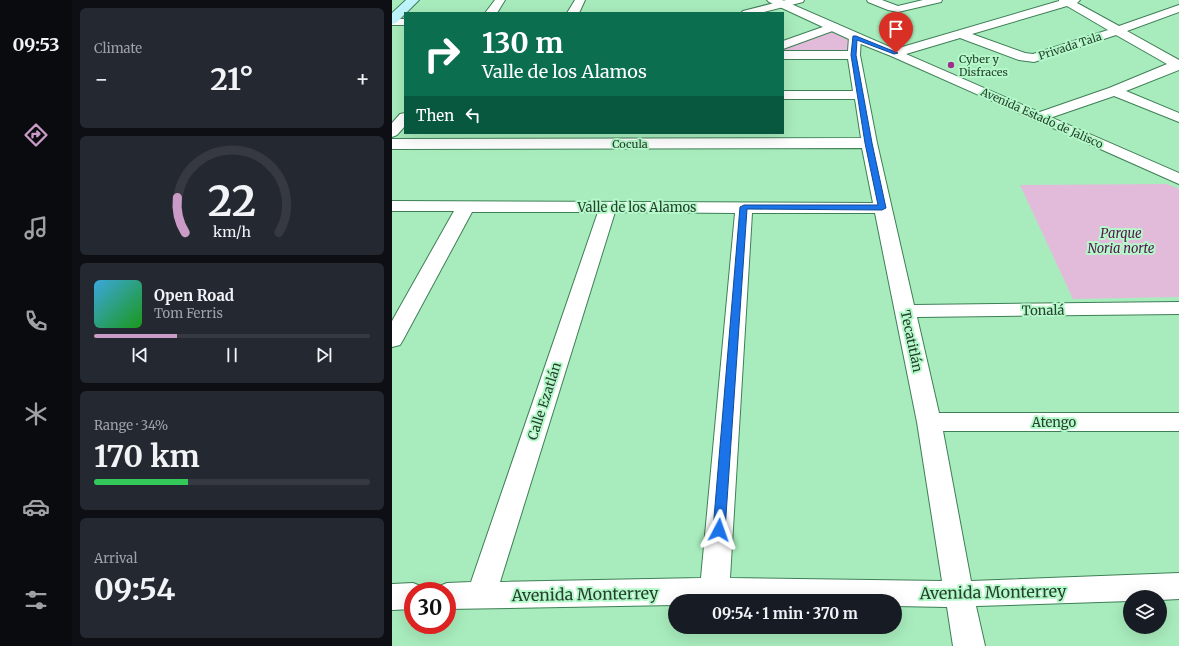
<!DOCTYPE html>
<html lang="en">
<head>
<meta charset="utf-8">
<style>
  body { margin:0; font-family:Merriweather,serif; background:#242831; color:#f1f3f6; height:100vh; display:flex; flex-direction:column; font-size:15px; white-space:nowrap }
  * { box-sizing:border-box; margin:0 }
  p { font-size:13px; color:#9ea1a6 }
  .icon { flex:none; width:22px; height:22px; fill:none; stroke:currentColor; stroke-width:2; stroke-linecap:round; stroke-linejoin:round }
  .map { position:relative; flex:1; overflow:hidden }
  .sheet { display:flex; flex-direction:column; gap:8px; padding:8px; background:#0d0f14; width:320px }
  .sheet>* { flex:none }
  .top-card { position:absolute; left:12px; top:12px; width:380px; height:122px; border-radius:0px; box-shadow:0 4px 16px #0002; background:#0b6e4f; color:#fff; overflow:hidden }
  .controls { position:absolute; left:731px; top:590px; display:grid; gap:8px }
  .controls a { display:grid; place-items:center; width:44px; height:44px; border-radius:50%; background:#171b24; box-shadow:0 4px 16px #0002; font-size:20px }
  .speed { position:absolute; left:12px; top:582px; display:flex; gap:8px; font-size:20px; font-weight:700; text-align:center }
  .speed>* { display:grid; place-content:center; width:52px; height:52px; border-radius:50%; background:#171b24; box-shadow:0 4px 16px #0002; line-height:1 }
  .speed .limit { border:6px solid #d22; background:#fff; color:#111 }
  .pin { position:absolute; display:grid; place-items:center; width:34px; height:34px; color:#fff; margin:-41px -17px; border-radius:50% 50% 50% 0; rotate:-45deg; box-shadow:0 0 4px #0007 }
  .pin .icon { rotate:45deg }
  .me { position:absolute; width:44px; margin:-22px; rotate:4deg; stroke-linejoin:round; filter:drop-shadow(0 0 3px #0008) }
  .turn { display:flex; align-items:center; gap:14px; height:84px; padding:0 12px; font-size:18px }
  .turn .icon { width:52px; height:52px; stroke-width:2.5 }
  .turn b { display:block; font-size:28px; line-height:34px }
  .then { display:flex; align-items:center; height:38px; padding:0 12px; background:#0003; gap:8px; font-size:15px }
  .big { font-size:30px; font-weight:700; line-height:1.1 }
  .sheet .tile { flex:1; display:flex; flex-direction:column; justify-content:center; gap:6px; min-width:0; padding:0 14px; border-radius:6px; background:#242831 }
  .sheet .dial { align-items:center; gap:0 }
  .dial svg { height:104px; overflow:visible; fill:none; stroke:#363941; stroke-width:7; stroke-linecap:round; text-anchor:middle }
  .dial text { fill:#f1f3f6; stroke:none }
  .song { display:flex; align-items:center; gap:12px }
  .cover { width:48px; height:48px; border-radius:6px; background:linear-gradient(135deg,hsl(200 70% 55%),hsl(120 70% 35%)) }
  .played { height:4px; border-radius:2px; background:linear-gradient(90deg,#cb9bc7 30%,#363941 30%) }
  .keys { display:flex; justify-content:space-around; direction:ltr }
  .heat { display:flex; justify-content:space-between; align-items:center; font-size:22px; direction:ltr }
  .charge { height:6px; border-radius:3px; background:linear-gradient(90deg,#34c759 34%,#363941 0) }
  .trip { position:absolute; left:276px; top:594px; width:234px; height:40px; border-radius:20px; background:#171b24; box-shadow:0 4px 16px #0002; font-weight:700; line-height:40px; text-align:center }
  main { display:flex; flex:1; min-height:0 }
  .tab-bar { display:flex; flex-direction:column; width:72px; justify-content:space-around; align-items:center; background:#090b0e; color:#9ea1a6 }
  .tab-bar .icon { width:28px; height:28px }
  .tab-bar .on { color:#cb9bc7 }
  .tab-bar b { font-size:18px; color:#f1f3f6 }
  .map>svg:first-child { display:block }
  .green { fill:#e3bbda }
  .lines { fill:none; stroke-linecap:round; stroke-linejoin:round }
  .minor-casing { stroke:#3e7f56; stroke-width:2 }
  .tertiary-casing { stroke:#3e7f56; stroke-width:2 }
  .secondary-casing { stroke:#3e7f56; stroke-width:2 }
  .minor { fill:#fff; fill-rule:evenodd }
  .tertiary { fill:#fff; fill-rule:evenodd }
  .secondary { fill:#c0f4fd; fill-rule:evenodd }
  .route { fill:#1a73e8; stroke:#114b97 }
  .poi-dot { fill:#9d2f8d; stroke:#b5f9ca; stroke-width:1.5 }
  .labels { text-anchor:middle; stroke-width:4; stroke-linejoin:round; paint-order:stroke }
  .far-street-label { font-size:11px; fill:#25402e; stroke:#b5f9ca }
  .far-poi-label { font-size:11px; fill:#25402e; stroke:#b5f9ca; text-anchor:start }
  .street-label { font-size:13px; fill:#25402e; stroke:#b5f9ca }
  .park-label { font-size:13px; font-style:italic; fill:#57144e; stroke:#b5f9ca }
  .near-street-label { font-size:16px; fill:#25402e; stroke:#b5f9ca }
</style>
</head>
<body>
<main>
<nav class="tab-bar">
<b>09:53</b>
<svg class="icon on" aria-label="directions" viewBox="0 0 24 24"><path d="M12 3l9 9-9 9-9-9zM9 14v-3h6M13 9l2 2-2 2"/></svg>
<svg class="icon" aria-label="music" viewBox="0 0 24 24"><path d="M9 18V5l10-2v13"/><circle cx="6" cy="18" r="3"/><circle cx="16" cy="16" r="3"/></svg>
<svg class="icon" aria-label="phone" viewBox="0 0 24 24"><path d="M5 4h4l2 5-3 2q2 4 5 5l2-3 5 2v4C11 20 4 13 5 4z"/></svg>
<svg class="icon" aria-label="climate" viewBox="0 0 24 24"><path d="M12 3v18M4 7l16 10M4 17L20 7"/></svg>
<svg class="icon" aria-label="car" viewBox="0 0 24 24"><path d="M5 17H2v-5l4-1 3-4h7l3 4 3 1v5h-3M9 17h6M6 11h13"/><circle cx="7" cy="17" r="2"/><circle cx="17" cy="17" r="2"/></svg>
<svg class="icon" aria-label="filters" viewBox="0 0 24 24"><path d="M4 7h16M4 17h16"/><circle cx="9" cy="7" r="2"/><circle cx="15" cy="17" r="2"/></svg>
</nav>
<section class="sheet">
<div class="tile"><p>Climate</p>
<div class="heat"><a>−</a><b class="big">21°</b><a>+</a></div>
</div>
<div class="tile dial"><svg viewBox="0 0 100 80">
<path d="M14 69A42 42 0 1 1 86 69"/>
<path d="M14 69A42 42 0 0 1 8 42" stroke="#cb9bc7"/>
<text x="50" y="56" font-size="32" font-weight="700">22</text>
<text x="50" y="72" font-size="11">km/h</text>
</svg></div>
<div class="tile">
<div class="song"><i class="cover"></i><div><b>Open Road</b><p>Tom Ferris</p></div></div>
<div class="played"></div>
<div class="keys"><svg class="icon" aria-label="previous" viewBox="0 0 24 24"><path d="M18 5L8 12l10 7zM5 5v14"/></svg><svg class="icon" aria-label="pause" viewBox="0 0 24 24"><path d="M8 5v14M16 5v14"/></svg><svg class="icon" aria-label="next" viewBox="0 0 24 24"><path d="M6 5l10 7-10 7zM19 5v14"/></svg></div>
</div>
<div class="tile"><p>Range · 34%</p><b class="big">170 km</b><div class="charge"></div></div>
<div class="tile"><p>Arrival</p><b class="big">09:54</b></div>
</section>
<div class="map">
<svg width="787" height="646" viewBox="0 0 787 646">
  <rect width="100%" height="100%" fill="#a8ecbd"/>
  <!-- green -->
  <path class="green" d="M439 31 456 40V52H391V48Z
    M775 184 787 189V297L681 299 628 185Z"/>
  <g class="lines">
    <!-- minor casing -->
    <g class="minor-casing">
      <path id="minor" d="M103 0H113L105 13H93Z
        M183 0H193L187 13H175Z
        M394 0H412L411 2 368 13H349L351 11Z
        M475 0H490L506 6 531 0H550L549 2 506 12 496 10 476 2Z
        M667 0H688L685 3 727 26 787 5V12L735 31 787 60V70L734 91 787 113V122L722 96 652 120 647 121 642 120 640 117 642 114 717 88 775 64 724 35 642 62 627 60 568 38 504 57 500 56 498 53 500 50 667 1ZM675 6 716 30 641 54 633 53 580 34Z
        M0 19H13V25H0Z
        M442 23 446 25 448 27 446 29 391 49V41Z
        M463 33 467 34 469 37 468 55 485 143 522 305 787 302V314L525 317 547 413H787V431H551L579 581 787 573V599L768 600V597H738V601L584 606 593 646H561L555 607 503 606V601H283V605L55 609V591H43L45 587 55 583 79 582 206 212H80L11 340 8 345 0 347V321L62 211H0V201L481 203 470 148 0 149V139L469 138 463 99H391V91H461L456 59H391V51H456L457 37 459 34ZM223 212 343 213 309 578 108 582ZM360 213H483L525 422 550 581 338 578Z
        M13 113V126L5 135 0 137V123L8 114Z
        M21 583 31 587 33 591H21V609L0 610V584Z"/>
    </g>
    <!-- tertiary casing -->
    <g class="tertiary-casing">
      <path id="tertiary" d="M375 0H390L787 173V184L499 56 459 40 377 2Z"/>
    </g>
    <!-- secondary casing -->
    <g class="secondary-casing">
      <path id="secondary" d="M14 0H27L4 23 0 24V13Z"/>
    </g>
    <!-- minor -->
    <use href="#minor" class="minor"/>
    <!-- tertiary -->
    <use href="#tertiary" class="tertiary"/>
    <!-- secondary -->
    <use href="#secondary" class="secondary"/>
  </g>
  <!-- route -->
  <path class="route" d="M461 36H464L506 53 502 54 465 40 464 55 480 143 494 208 490 210 355 209 333 530 332 533 327 535 323 533 321 530 348 207 352 205H486L473 143 459 55Z"/>
  <!-- markers -->
  <circle class="poi-dot" cx="559" cy="65" r="4"/>
  <g class="labels">
    <!-- far-street labels -->
    <g class="far-street-label">
      <text transform="translate(678 46) rotate(-18)" y="4">Privada Tala</text>
      <text transform="translate(650 118) rotate(24)" y="4">Avenida Estado de Jalisco</text>
      <text x="238" y="148">Cocula</text>
    </g>
    <!-- far-poi labels -->
    <g class="far-poi-label">
      <text x="567" y="63">Cyber y<tspan x="567" dy="13">Disfraces</tspan></text>
    </g>
    <!-- street labels -->
    <g class="street-label">
      <text x="245" y="212">Valle de los Alamos</text>
      <text transform="translate(651 310) rotate(-1)" y="5">Tonalá</text>
      <text transform="translate(520 341) rotate(78)" y="5">Tecatitlán</text>
      <text transform="translate(152 401) rotate(-72)" y="5">Calle Ezatlán</text>
      <text x="662" y="427">Atengo</text>
    </g>
    <!-- park labels -->
    <g class="park-label">
      <text x="729" y="238">Parque<tspan x="729" dy="15">Noria norte</tspan></text>
    </g>
    <!-- near-street labels -->
    <g class="near-street-label">
      <text transform="translate(601 592) rotate(-1)" y="6">Avenida Monterrey</text>
      <text transform="translate(193 594) rotate(-1)" y="6">Avenida Monterrey</text>
    </g>
  </g>
</svg>
<div class="controls">
<a><svg class="icon" aria-label="layers" viewBox="0 0 24 24"><path d="M12 4l9 5-9 5-9-5zM3 14l9 5 9-5"/></svg></a>
</div>
<div class="speed"><div class="limit">30</div></div>
<div class="pin" style="left:504px;top:53px;background:#d93025"><svg class="icon" aria-label="arrive" viewBox="0 0 24 24"><path d="M6 21V4h12l-3 4 3 4H6"/></svg></div>
<svg class="me" style="left:327px;top:530px" viewBox="-20 -20 40 40"><path d="M0-17L14 15 0 8-14 15z" fill="#1a73e8" stroke="#fff" stroke-width="4"/></svg>
<div class="trip">09:54 · 1 min · 370 m</div>
<div class="top-card">
<div class="turn"><svg class="icon" aria-label="right" viewBox="0 0 24 24"><path d="M7 20v-9h11M14 6l5 5-5 5"/></svg><div><b>130 m</b>Valle de los Alamos</div></div>
<div class="then">Then<svg class="icon" aria-label="left" viewBox="0 0 24 24"><path d="M17 20v-9H6M10 6l-5 5 5 5"/></svg></div>
</div>
</div>
</main>
</body>
</html>
